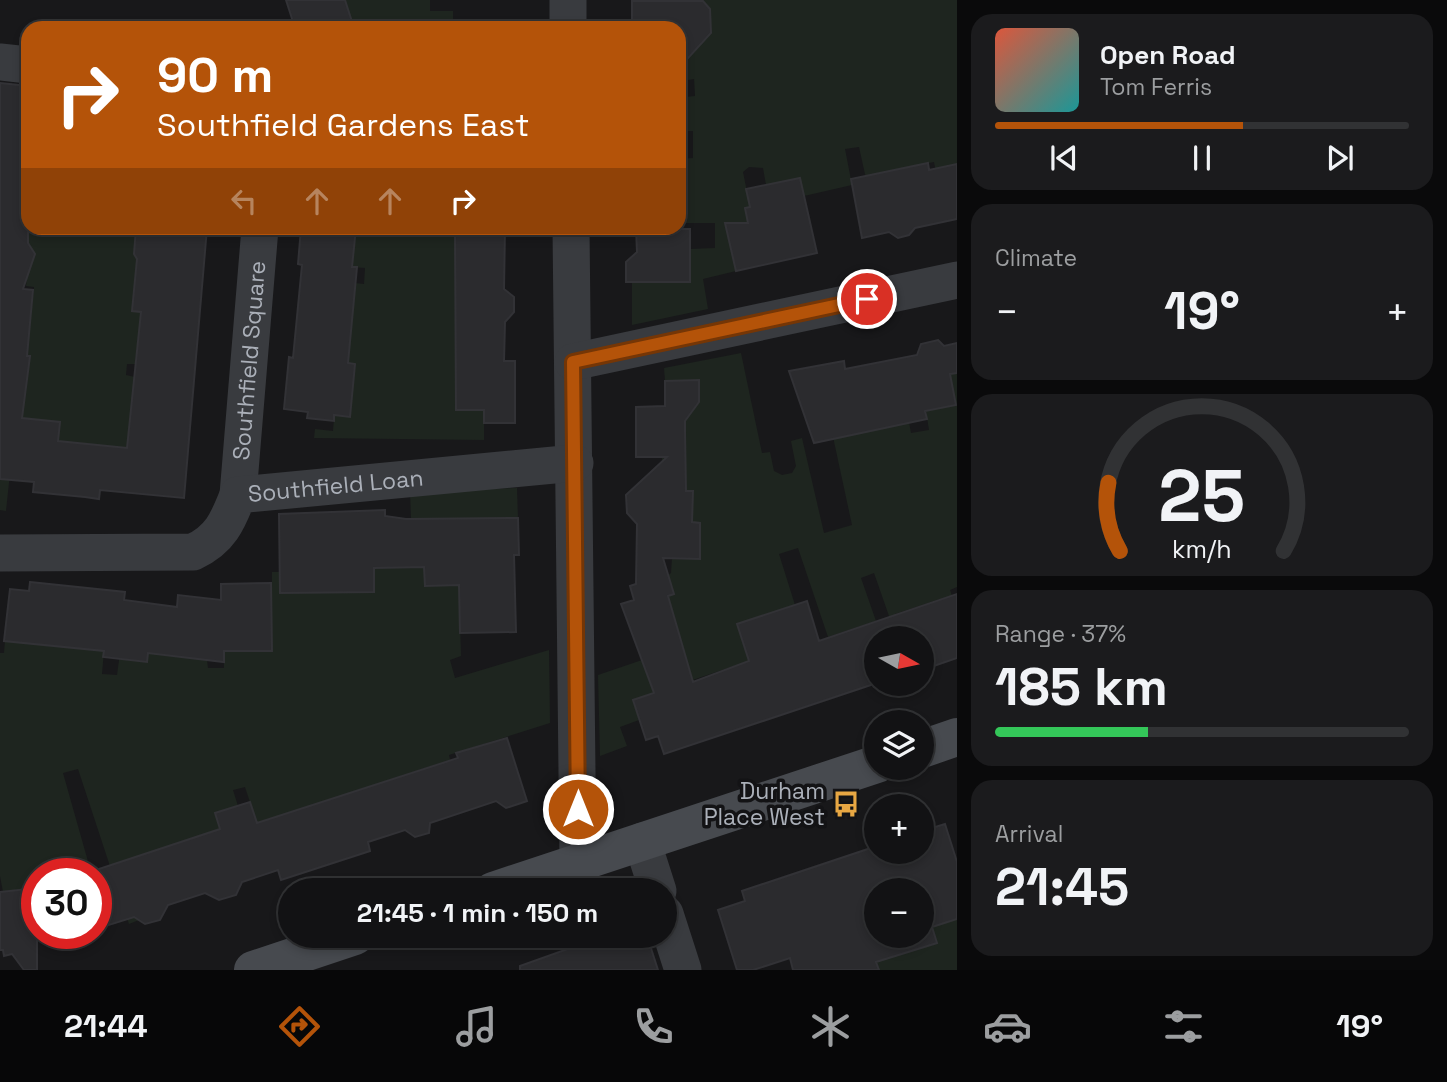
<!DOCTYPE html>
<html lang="en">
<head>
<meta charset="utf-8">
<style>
  body { margin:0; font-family:"Space Grotesk",sans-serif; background:#1b1b1d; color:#f1f3f6; height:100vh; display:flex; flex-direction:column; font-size:26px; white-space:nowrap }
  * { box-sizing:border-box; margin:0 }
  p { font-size:23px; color:#9c9ea0 }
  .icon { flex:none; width:38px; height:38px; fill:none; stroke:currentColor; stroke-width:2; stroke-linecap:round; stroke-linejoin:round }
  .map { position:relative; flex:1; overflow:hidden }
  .drawer { display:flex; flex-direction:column; gap:14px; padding:14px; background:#0a0a0b; width:490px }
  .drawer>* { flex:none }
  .banner { position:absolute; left:21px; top:21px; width:665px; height:214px; border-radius:21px; box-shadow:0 4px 10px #0003,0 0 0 2px #313234; background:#b45309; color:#fff; overflow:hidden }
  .needle { width:46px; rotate:99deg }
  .controls { position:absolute; left:864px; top:626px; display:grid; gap:14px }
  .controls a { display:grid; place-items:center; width:70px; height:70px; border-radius:50%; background:#121214; box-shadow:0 4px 10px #0003,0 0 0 2px #313234; font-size:35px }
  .speed { position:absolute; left:21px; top:858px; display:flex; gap:14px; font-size:35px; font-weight:700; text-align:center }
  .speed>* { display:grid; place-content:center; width:91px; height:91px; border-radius:50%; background:#121214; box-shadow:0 4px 10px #0003,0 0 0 2px #313234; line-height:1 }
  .speed .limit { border:10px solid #d22; background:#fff; color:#111 }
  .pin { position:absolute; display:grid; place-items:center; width:60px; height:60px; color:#fff; margin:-30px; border:4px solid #fff; border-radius:50%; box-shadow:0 2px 7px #0007 }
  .me { position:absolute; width:77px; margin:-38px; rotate:0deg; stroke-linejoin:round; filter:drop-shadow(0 0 5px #0008) }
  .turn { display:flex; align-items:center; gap:24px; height:147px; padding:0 21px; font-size:32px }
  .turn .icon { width:91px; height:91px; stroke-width:2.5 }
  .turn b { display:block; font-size:49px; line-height:60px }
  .lanes { display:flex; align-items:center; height:66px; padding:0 21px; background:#0003; justify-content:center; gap:35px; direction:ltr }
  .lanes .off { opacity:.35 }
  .big { font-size:52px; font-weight:600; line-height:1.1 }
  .drawer .widget { flex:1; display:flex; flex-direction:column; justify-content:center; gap:10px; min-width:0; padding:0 24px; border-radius:21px; background:#1b1b1d }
  .drawer .dial { align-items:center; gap:0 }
  .dial svg { height:182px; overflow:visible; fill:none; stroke:#313234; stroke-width:7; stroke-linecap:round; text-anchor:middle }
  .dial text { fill:#f1f3f6; stroke:none }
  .song { display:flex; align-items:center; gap:21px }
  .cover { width:84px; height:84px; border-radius:10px; background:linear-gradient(135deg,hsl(10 70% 55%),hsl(180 70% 35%)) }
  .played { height:7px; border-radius:4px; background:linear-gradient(90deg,#b45309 60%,#313234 60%) }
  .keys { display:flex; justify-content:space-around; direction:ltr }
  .heat { display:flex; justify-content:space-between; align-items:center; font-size:38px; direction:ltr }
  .charge { height:10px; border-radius:5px; background:linear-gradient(90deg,#34c759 37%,#313234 0) }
  .trip { position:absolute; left:278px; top:878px; width:399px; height:70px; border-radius:35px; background:#121214; box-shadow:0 4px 10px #0003,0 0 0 2px #313234; font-weight:600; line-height:70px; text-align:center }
  .tabs { display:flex; height:112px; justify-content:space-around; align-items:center; background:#070708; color:#9c9ea0 }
  .tabs .icon { width:49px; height:49px }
  .tabs .active { color:#b45309 }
  .tabs b { font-size:32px; color:#f1f3f6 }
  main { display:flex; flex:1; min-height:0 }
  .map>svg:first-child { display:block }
  .green { fill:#1e251f }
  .building { fill:#2b2b2e; stroke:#323236; stroke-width:2; fill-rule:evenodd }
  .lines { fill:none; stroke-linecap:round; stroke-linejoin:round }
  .street { stroke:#393b3f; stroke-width:37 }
  .secondary { stroke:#474a4f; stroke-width:38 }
  .route-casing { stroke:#753606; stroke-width:18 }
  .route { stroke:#b45309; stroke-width:12 }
  .labels { text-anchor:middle; stroke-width:7; stroke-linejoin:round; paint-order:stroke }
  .street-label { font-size:23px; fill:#abb0b9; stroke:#131315 }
  .poi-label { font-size:23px; fill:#abb0b9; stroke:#131315; text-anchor:end }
</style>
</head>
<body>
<main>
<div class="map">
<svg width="957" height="970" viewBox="0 0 957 970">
  <rect width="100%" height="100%" fill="#18181a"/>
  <!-- green -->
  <path class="green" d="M345 0H430V11H453V23H441L440 28H407L406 21 383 28H354Z
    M694 0H957V164L940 192 934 162 908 167 872 206 859 147 845 149 852 185 804 196 800 178 766 185 763 168 749 167 743 172 750 207 745 209 748 223H726L736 271 703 279 708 309 632 325V282H690V249L715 248V223H679V214H684L683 164H679V159L693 158V131H685V97L695 96 694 79 682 81 681 42 711 33 710 9 703 1Z
    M28 228H152L140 261 141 312 135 364H127L126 375 135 377 130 485 87 470 90 444 14 436 6 511 0 510V479L11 390 26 392 30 357 27 356 34 287 26 286 28 269 34 253 20 245Z
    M356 228H455L456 410H484V440L314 438 315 429 333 431 334 419 329 414 350 416 355 364 325 361 355 283 364 284 365 268 352 267Z
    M741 353 762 453 770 452 774 471 782 475 792 473 796 466 791 441 802 438 824 533 852 525 830 423 840 438 864 432 862 417 909 422 911 433 929 430 926 411 956 405 950 374 957 373V587L950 590 957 611 940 599 895 614 903 639H897L874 573 861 578 876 621 828 637 798 548 779 554 801 624 755 618 738 624 749 661 633 700 639 720 620 727 627 746 600 756 598 675 642 660 680 637 674 617 663 598 668 575 671 573 672 558 699 559 700 523 692 522 693 492 657 491 662 477V457L686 456 685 406 699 402V386L695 380 665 381 664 368Z
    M517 488 518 518H457L425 573V585H459L461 656 450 660 455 678 549 650 550 723 449 755 450 760 385 781 394 808 383 811 374 785 328 800 317 831 309 806 257 823 245 787 233 790 238 806 215 813 220 830 139 920 129 924 78 769 63 773 91 872 37 873V890L3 892 0 876V653H4L5 641 104 651 102 674 117 675 120 653 133 660 147 662 148 653 207 660 208 668H224V651L272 650V572H285L286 593 344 588 345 593 374 592V568L412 548 410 490Z
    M951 913 953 920 957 919V970H879L861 915 877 936 921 948 937 943 930 920Z"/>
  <!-- building -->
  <path class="building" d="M286 0H345L354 28H295Z
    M632 1H703L710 9 711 33 679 68V28H632Z
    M0 83 28 86V243L35 254 23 289 33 290 27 356H30L22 418 60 422 58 441 127 448 141 312 132 311 137 259 134 254 136 228H207L184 498 100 490 99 499 85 497 33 492 34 482 0 479Z
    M928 163 929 170 957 164V219L915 228 909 235 898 238 889 232 862 238 851 179Z
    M800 178 817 253 736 271 725 223H748L745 208 750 207 746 189Z
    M301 228H356L352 267H357L348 363 355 364 350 417 334 415V421L307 418 308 412 284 409 289 357 293 358 302 265 298 264Z
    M455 228H505L504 289 514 297V312L505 322 504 361H515V423H484V410H456Z
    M636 229H690V282H626V262L637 252Z
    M938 340 944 346 957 343V373L950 374 956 405 925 411 927 419 814 443 789 371 844 361 845 369 917 355 921 344Z
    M699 380V402L685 421V432L686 491H693L692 522 700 523V559L663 558 674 594 668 596 693 682 749 661 737 624 807 601 819 641 957 594V658L922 670V639H877V683L664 754 658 736 646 740 633 700 654 693 621 604 634 600 630 586 636 584 637 524 627 513 626 495 667 457H636V407L665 406V381Z
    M385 510V516L406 519 518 518 519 555H514L516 632 460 633 459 585 425 586 424 567 374 568V592L280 593 279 514Z
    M30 582 125 592 124 600 177 607 178 595 221 600V584L271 583 272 651H224V662L148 653 147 662 103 657 104 651 4 641 10 589 29 591Z
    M507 738 527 801 506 808 496 801 430 823 429 833 415 837 405 830 368 842 370 851 281 880 278 870 242 882 236 895 219 900 205 893 168 905 160 920 145 924 134 917 96 929V870L220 829 215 813 250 802 257 823 458 758 456 753Z
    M945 824 957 862V919L932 927 937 943 876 962 879 970H793L790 958 753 970H737L718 910 745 901 742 891 877 846V852H922V831ZM877 891H922V936H877Z
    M37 888V970H24L12 954 4 956 3 950H0V892Z
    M604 936H647L658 970H520V966Z"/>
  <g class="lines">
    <!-- street -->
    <g class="street">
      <path d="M568 0V28"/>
      <path d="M0 62 28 65"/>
      <path d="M571 228 578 863"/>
      <path d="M573 362 957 280"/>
      <path id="s1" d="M238 495 260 228"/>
      <path id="s2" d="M0 553 193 552C220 540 228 521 238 495L575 463"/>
      <path d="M642 841 658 891"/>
      <path d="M665 914 683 970"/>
    </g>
    <!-- secondary -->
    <path class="secondary" d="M922 749 957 737
      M493 891 877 764
      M253 970 355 936"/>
  </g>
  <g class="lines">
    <!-- route casing -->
    <g class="route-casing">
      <path id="route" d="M578 809 573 362 867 299"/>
    </g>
    <!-- route -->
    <use href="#route" class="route"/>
  </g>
  <!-- icons -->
  <defs>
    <g id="bus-bare" transform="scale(2.1)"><path d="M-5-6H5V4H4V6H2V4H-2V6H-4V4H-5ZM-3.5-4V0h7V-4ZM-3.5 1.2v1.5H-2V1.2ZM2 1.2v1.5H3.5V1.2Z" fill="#e7a743" stroke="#131315" stroke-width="2.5" paint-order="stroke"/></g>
  </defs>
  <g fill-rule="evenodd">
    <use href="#bus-bare" x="846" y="804"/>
  </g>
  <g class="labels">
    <!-- street labels -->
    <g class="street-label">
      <text dy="8" stroke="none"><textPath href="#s1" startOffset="135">Southfield Square</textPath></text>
      <text dy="8" stroke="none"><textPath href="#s2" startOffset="366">Southfield Loan</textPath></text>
    </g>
    <!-- poi labels -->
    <g class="poi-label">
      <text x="825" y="799">Durham<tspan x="825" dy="26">Place West</tspan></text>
    </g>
  </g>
</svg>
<div class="controls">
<a><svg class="needle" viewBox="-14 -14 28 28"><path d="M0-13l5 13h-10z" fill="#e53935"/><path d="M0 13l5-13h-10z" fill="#9c9ea0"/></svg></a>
<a><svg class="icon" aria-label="layers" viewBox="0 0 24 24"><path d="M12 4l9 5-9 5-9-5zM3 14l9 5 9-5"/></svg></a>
<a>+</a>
<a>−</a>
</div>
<div class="speed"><div class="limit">30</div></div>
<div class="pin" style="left:867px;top:299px;background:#d93025"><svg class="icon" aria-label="arrive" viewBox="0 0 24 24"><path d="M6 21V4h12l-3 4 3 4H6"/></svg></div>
<svg class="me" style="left:578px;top:809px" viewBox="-20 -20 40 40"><circle r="17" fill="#b45309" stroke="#fff" stroke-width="3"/><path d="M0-11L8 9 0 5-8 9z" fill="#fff"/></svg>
<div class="trip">21:45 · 1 min · 150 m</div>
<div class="banner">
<div class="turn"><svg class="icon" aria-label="right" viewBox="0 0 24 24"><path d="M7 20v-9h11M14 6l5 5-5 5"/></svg><div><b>90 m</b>Southfield Gardens East</div></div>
<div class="lanes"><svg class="icon off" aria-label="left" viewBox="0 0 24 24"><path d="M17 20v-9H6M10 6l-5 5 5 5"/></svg><svg class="icon off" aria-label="ahead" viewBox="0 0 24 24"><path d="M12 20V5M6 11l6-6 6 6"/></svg><svg class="icon off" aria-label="ahead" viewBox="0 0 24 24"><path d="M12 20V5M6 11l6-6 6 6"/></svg><svg class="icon" aria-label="right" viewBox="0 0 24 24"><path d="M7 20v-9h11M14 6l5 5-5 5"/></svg></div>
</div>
</div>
<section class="drawer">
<div class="widget">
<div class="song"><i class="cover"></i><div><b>Open Road</b><p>Tom Ferris</p></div></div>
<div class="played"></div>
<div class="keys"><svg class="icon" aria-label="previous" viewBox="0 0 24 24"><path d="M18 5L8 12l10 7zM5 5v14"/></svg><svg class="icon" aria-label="pause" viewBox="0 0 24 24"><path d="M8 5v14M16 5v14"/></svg><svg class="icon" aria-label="next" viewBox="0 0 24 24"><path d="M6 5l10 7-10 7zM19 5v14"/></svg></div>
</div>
<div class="widget"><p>Climate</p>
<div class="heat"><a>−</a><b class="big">19°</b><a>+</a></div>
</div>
<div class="widget dial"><svg viewBox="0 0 100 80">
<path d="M14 69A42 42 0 1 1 86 69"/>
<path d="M14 69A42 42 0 0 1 9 39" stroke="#b45309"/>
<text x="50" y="56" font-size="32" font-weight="700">25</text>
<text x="50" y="72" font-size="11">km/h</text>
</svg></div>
<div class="widget"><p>Range · 37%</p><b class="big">185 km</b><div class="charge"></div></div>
<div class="widget"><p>Arrival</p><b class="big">21:45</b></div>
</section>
</main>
<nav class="tabs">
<b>21:44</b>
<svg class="icon active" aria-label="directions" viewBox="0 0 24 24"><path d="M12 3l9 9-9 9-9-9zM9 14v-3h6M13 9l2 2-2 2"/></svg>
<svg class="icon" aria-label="music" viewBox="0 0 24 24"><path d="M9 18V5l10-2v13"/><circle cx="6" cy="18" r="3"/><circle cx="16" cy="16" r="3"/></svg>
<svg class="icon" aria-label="phone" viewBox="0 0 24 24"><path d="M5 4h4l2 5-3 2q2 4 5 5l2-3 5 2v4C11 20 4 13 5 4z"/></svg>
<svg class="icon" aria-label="climate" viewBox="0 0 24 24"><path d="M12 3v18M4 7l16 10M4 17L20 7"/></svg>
<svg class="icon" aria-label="car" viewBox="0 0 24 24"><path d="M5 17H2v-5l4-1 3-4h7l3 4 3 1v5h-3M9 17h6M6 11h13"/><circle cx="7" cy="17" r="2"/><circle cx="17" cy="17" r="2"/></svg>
<svg class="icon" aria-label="filters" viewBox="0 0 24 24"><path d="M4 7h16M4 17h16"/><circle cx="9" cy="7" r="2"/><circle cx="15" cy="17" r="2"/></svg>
<b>19°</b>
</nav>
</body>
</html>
